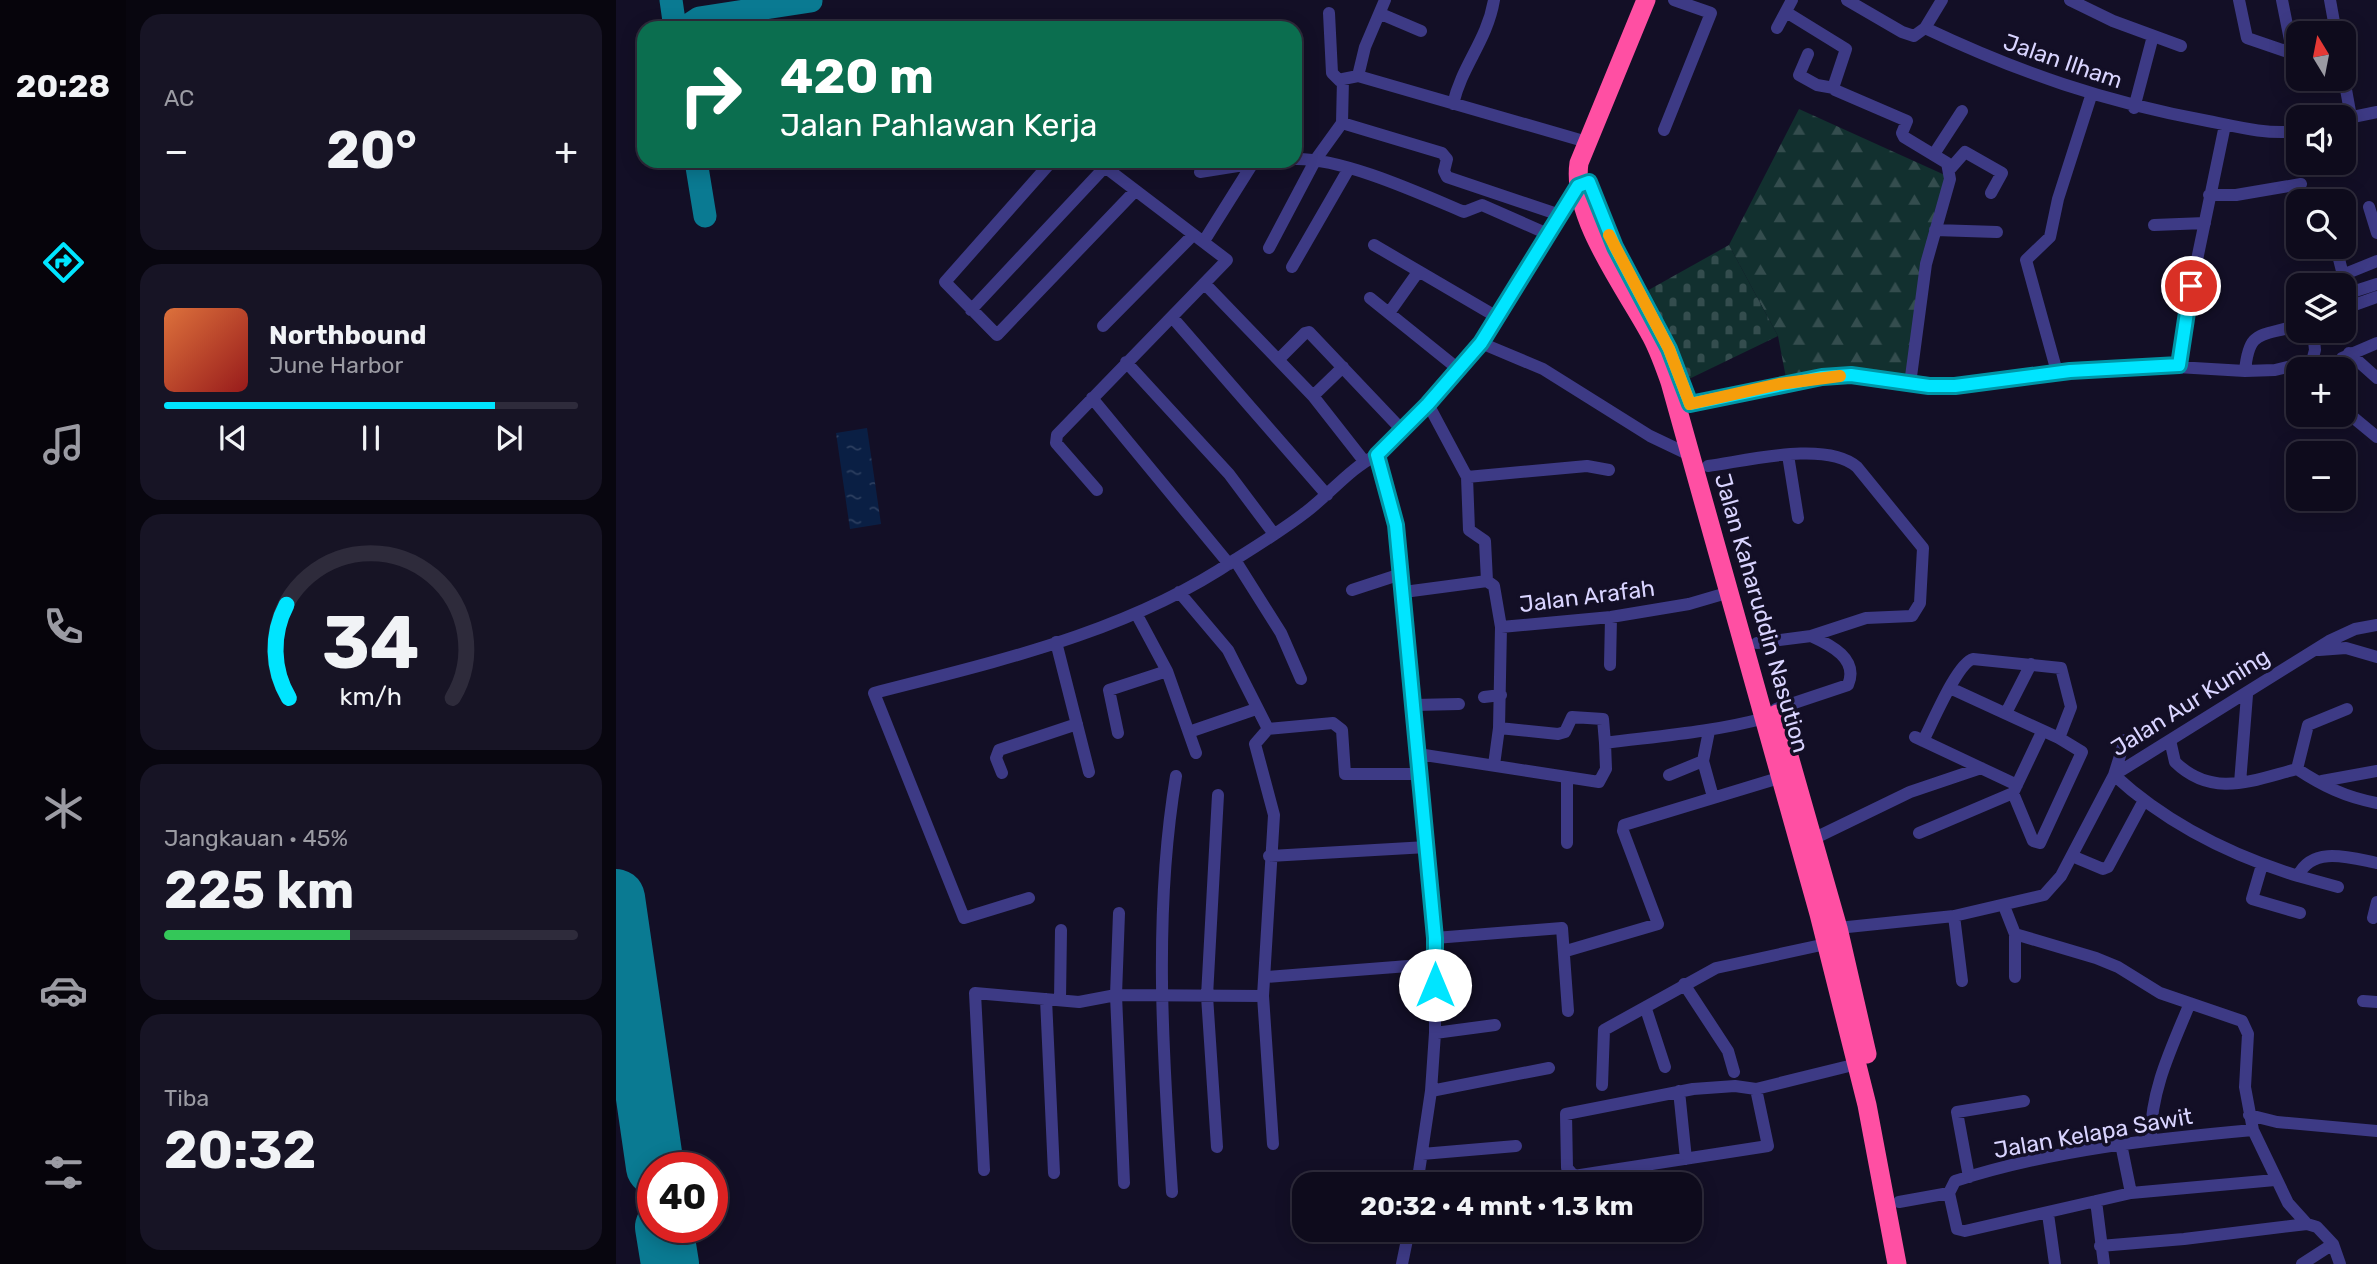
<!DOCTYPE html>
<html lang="id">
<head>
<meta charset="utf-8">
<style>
  body { margin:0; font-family:Rubik,sans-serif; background:#171425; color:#f1f3f6; height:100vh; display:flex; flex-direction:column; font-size:26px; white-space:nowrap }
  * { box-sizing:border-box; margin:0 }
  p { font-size:23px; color:#9b9ba3 }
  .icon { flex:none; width:38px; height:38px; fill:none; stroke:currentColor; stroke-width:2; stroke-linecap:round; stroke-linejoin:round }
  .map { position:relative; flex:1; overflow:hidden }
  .sheet { display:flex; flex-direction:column; gap:14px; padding:14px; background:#08060f; width:490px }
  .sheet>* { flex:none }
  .hud { position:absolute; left:21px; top:21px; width:665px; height:147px; border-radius:21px; box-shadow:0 4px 18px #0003,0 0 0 2px #2e2b3b; background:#0b6e4f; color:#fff; overflow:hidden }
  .needle { width:46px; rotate:350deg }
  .fabs { position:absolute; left:1670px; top:21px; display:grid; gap:14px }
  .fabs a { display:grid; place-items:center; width:70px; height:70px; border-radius:14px; background:#0e0b1c; box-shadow:0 4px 18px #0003,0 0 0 2px #2e2b3b; font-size:35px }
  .speed { position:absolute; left:21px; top:1152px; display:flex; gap:14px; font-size:35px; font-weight:700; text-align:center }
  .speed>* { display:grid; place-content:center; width:91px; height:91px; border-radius:50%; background:#0e0b1c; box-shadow:0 4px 18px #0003,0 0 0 2px #2e2b3b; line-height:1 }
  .speed .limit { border:10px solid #d22; background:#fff; color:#111 }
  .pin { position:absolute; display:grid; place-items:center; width:60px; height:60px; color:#fff; margin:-30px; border:4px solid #fff; border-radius:50%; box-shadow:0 2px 7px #0007 }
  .me { position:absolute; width:77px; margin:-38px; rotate:0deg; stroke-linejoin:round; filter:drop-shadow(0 0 5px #0008) }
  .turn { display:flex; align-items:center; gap:24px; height:147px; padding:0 28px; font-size:32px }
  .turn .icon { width:91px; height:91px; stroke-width:2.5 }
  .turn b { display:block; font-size:49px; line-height:60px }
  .big { font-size:52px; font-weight:700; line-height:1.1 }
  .sheet .card { flex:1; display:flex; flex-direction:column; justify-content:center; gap:10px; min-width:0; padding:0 24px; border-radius:21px; background:#171425 }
  .sheet .dial { align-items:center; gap:0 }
  .dial svg { height:182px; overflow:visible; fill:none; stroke:#2e2b3b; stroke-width:7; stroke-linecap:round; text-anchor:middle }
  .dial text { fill:#f1f3f6; stroke:none }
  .song { display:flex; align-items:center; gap:21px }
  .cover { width:84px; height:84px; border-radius:10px; background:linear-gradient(135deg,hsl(20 70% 55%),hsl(0 70% 35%)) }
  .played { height:7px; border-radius:4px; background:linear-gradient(90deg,#00e5ff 80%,#2e2b3b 80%) }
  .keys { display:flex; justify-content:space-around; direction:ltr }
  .heat { display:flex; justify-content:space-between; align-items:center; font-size:38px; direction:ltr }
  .charge { height:10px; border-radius:5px; background:linear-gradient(90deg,#34c759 45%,#2e2b3b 0) }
  .trip { position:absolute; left:676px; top:1172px; width:410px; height:70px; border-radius:21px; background:#0e0b1c; box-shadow:0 4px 18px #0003,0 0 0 2px #2e2b3b; font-weight:700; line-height:70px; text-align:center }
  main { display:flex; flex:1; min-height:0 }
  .tab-bar { display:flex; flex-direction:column; width:126px; justify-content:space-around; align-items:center; background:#06040b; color:#9b9ba3 }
  .tab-bar .icon { width:49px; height:49px }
  .tab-bar .current { color:#00e5ff }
  .tab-bar b { font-size:32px; color:#f1f3f6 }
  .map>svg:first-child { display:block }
  .forest { fill:url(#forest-firs) }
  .cemetery { fill:url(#cemetery-stones) }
  .water { fill:url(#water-ripples) }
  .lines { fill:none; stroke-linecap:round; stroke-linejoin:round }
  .taxiway { stroke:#0a7a92; stroke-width:23 }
  .runway { stroke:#0a7a92; stroke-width:58 }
  .minor { stroke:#3d3a85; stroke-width:12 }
  .highway { stroke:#ff4fa3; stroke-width:19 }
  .route-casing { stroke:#0095a6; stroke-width:18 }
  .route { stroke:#00e5ff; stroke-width:12 }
  .slow { stroke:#f59e0b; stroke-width:12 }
  .labels { text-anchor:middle; stroke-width:7; stroke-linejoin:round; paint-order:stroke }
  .street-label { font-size:23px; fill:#d9d4ff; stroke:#130f26 }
</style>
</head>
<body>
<main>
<nav class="tab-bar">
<b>20:28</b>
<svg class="icon current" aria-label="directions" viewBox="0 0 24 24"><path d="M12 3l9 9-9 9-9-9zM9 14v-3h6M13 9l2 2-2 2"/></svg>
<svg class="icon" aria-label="music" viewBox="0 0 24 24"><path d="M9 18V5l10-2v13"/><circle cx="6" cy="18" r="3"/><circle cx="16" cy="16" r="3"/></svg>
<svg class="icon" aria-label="phone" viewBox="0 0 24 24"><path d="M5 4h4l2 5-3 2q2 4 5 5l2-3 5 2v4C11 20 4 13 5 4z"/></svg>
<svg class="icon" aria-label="climate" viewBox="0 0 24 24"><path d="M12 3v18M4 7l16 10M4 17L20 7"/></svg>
<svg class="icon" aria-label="car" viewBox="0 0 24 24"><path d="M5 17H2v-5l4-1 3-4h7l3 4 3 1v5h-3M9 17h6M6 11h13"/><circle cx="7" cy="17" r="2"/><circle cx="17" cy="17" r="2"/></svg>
<svg class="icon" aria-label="filters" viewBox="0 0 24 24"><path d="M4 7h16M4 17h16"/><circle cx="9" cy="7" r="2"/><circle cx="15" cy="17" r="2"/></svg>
</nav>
<section class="sheet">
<div class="card"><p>AC</p>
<div class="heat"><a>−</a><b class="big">20°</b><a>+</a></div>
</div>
<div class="card">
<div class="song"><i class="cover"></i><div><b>Northbound</b><p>June Harbor</p></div></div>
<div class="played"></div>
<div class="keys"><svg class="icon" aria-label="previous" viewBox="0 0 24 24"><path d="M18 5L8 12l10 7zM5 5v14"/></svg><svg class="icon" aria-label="pause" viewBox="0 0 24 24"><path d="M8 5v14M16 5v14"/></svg><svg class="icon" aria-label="next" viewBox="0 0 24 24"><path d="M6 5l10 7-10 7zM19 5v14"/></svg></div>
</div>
<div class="card dial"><svg viewBox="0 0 100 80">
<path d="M14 69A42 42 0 1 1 86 69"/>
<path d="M14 69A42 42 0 0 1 13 28" stroke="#00e5ff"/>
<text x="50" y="56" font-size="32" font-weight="700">34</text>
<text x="50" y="72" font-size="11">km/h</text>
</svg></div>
<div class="card"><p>Jangkauan · 45%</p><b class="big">225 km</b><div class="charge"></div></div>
<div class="card"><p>Tiba</p><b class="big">20:32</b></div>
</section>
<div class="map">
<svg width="1761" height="1264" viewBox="0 0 1761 1264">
  <defs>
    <pattern id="forest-firs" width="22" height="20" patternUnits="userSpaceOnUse" patternTransform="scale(1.75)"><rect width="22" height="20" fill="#12302f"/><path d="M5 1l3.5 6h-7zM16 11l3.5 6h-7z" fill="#344d4e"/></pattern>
    <pattern id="cemetery-stones" width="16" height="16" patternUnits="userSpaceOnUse" patternTransform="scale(1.75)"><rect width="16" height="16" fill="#12302f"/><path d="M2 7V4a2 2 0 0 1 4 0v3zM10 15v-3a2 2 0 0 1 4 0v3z" fill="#344d4e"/></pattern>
    <pattern id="water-ripples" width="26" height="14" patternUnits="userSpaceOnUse" patternTransform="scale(1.75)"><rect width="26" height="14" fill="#0a1f44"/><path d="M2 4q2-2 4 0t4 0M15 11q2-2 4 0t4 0" fill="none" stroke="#2d3f60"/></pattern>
  </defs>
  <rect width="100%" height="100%" fill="#130f26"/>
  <!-- forest -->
  <path class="forest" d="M1183 109 1331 176 1290 378H1170L1162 336 1113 245Z"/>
  <!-- cemetery -->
  <path class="cemetery" d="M1113 245 1162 336 1073 379 1029 292Z"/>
  <!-- water -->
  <path class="water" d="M251 428 265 524 234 529 220 433Z"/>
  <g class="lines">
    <!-- taxiway -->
    <path class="taxiway" d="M55 0 59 28
      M68 28 83 18 195 1
      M80 161 89 216"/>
    <!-- runway -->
    <path class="runway" d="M0 898 39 1167
      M48 1227 54 1264"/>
    <!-- minor -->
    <path class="minor" d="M1231 0 1286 32 1298 36 1309 28 1326 0
      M1454 0 1497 21 1565 46
      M1623 0 1631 38 1669 51 1675 45 1666 0
      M1714 0 1720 33
      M1170 12 1230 49 1218 85 1219 90 1291 121 1286 133 1288 137 1331 163 1334 179 1310 264 1294 384
      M713 13 716 73 724 81
      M765 14 805 31
      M1161 28 1176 0
      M1309 28C1404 73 1489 102 1592 121 1621 127 1653 135 1682 131
      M1192 54 1183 75 1201 85 1218 88
      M1727 73 1735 117
      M742 76 749 47 769 0
      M837 104C846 65 871 41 878 0
      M1518 108 1537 36
      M1727 119 1761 112
      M726 123 826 153 831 159 828 171 831 177 944 215
      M1048 130 1095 13 1058 0
      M1318 154 1346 111
      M679 159C727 158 803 193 848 212L866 205 934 235
      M436 161 329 282 381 335 519 191
      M1334 169 1349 152 1386 173 1375 193
      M584 172 653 161
      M1593 195H1620L1685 184
      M1753 207 1761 233
      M1538 225 1589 223
      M1319 230 1381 232
      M588 241 637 163
      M758 245 881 317
      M1720 247 1727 275
      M653 248 700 159 726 123 727 79 742 76 971 142
      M676 267 732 170
      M1709 282 1761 261
      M590 285 697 396 748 461
      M1727 295 1761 284
      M754 298 841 368
      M1727 309 1761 297
      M355 310 488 168
      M773 313 802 272
      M556 317 711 495
      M487 326 577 235
      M865 343 927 369 1034 436 1076 456
      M1733 353 1761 378
      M663 359 689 333 693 332 786 430
      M510 362 613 474 658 534
      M1563 365 1571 308 1609 125
      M1720 369 1726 358 1761 343
      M1629 371C1633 330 1643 337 1679 326
      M1441 372 1410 260 1434 237 1442 199 1475 96
      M697 396 727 367
      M476 398 613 564
      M812 404 851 477 971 466 993 470
      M1074 404 1163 384 1235 375 1339 386 1441 372 1527 365 1629 371 1659 370 1696 361 1699 350 1697 331
      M1727 409 1761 437
      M1172 455 1182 518
      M1092 466C1130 461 1210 440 1241 467L1307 548 1304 603 1296 616 1250 618 1195 636 1141 643
      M481 490 440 443 441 435 611 260 481 161
      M619 560 665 633 685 679
      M871 581 878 586 885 627 883 728 878 765
      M736 590 785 574
      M563 592 612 650 652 729
      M788 592 871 581 869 541 853 530 851 477
      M521 615 551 671 580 753
      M885 627 995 617 1073 604 1114 592
      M440 642 473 772
      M1703 650 1730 648 1761 657
      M994 665 995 617
      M1334 688 1443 738 1466 752 1424 843 1417 841 1397 793
      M868 697 885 695
      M798 705 843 704
      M1160 709 1232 685C1243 659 1215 645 1195 636
      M1390 713 1415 664
      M883 728 942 734 949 732 956 717 987 719 989 743
      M573 732 640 709
      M502 733 493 690 551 671
      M1299 737 1401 785
      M1509 740 1498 775C1550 823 1614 855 1682 876 1696 845 1735 858 1761 863
      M1554 740 1559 762C1597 799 1637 780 1681 769 1707 786 1729 797 1761 803
      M1307 741C1316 724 1341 663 1357 659L1445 668 1455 707 1443 738
      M802 754 983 782 990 769 989 743C1043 736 1097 732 1149 718
      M1087 761 1097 797
      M1681 769 1692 725 1731 709
      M386 773 380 758 383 750 461 724
      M1053 775 1087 761 1093 731
      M1706 781 1761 771
      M1624 783 1631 695
      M1303 833 1397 793 1426 732
      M1197 839 1294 792 1365 768
      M951 843V777
      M653 856 811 847
      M1456 856 1487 869 1492 867 1527 802
      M1646 865 1636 899 1684 913
      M1682 876 1722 887
      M413 898 348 918 258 693C382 661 513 632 620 559 644 544 668 529 690 512 714 494 734 468 761 455
      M1388 906 1399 934 1480 958 1502 967 1544 993 1626 1021 1632 1034 1629 1087 1637 1130 1672 1203 1691 1224 1701 1227 1717 1244 1724 1264
      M503 913 500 995 508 1183
      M1338 916 1346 981
      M1757 918 1761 902
      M1222 928 1338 916 1428 895 1445 876 1498 775 1713 641 1739 629 1761 625
      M1399 934V977
      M819 938 946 928 952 1011
      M950 951 1042 924 1007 831 1008 825 1166 777
      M650 977 818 964
      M1068 984 1112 1051 1118 1072
      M430 999 438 1173
      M444 1000 445 930
      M1747 1001 1761 1002
      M1030 1009 1049 1067
      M819 1033 879 1025
      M986 1085 988 1030 1100 968 1210 944
      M1140 1089 1152 1146 958 1176 951 1168 950 1114 1077 1089 1119 1086 1140 1089 1241 1064
      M815 1091 933 1068
      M1063 1091 1070 1159
      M1633 1115 1661 1122 1761 1131
      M1535 1139C1534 1091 1556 1047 1574 1003
      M657 1144 647 996 658 815 639 744 652 729 717 723 726 730 729 774H805
      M1505 1144 1515 1193
      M601 1147 591 996 602 795
      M806 1154 900 1146
      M368 1170 359 993 463 1002 500 995 647 996
      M1353 1177 1341 1112 1408 1101
      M801 1185 815 1091 819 1033V938L780 525 761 455 812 404 865 343 963 186 973 182
      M556 1192C547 1054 537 913 560 776
      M1333 1193 1341 1229 1349 1231 1515 1193 1659 1180
      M1480 1201 1488 1264
      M1283 1202 1333 1193 1339 1181C1435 1150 1537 1139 1637 1130
      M1432 1214 1439 1264
      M1484 1246 1568 1239 1691 1224
      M786 1264 793 1230
      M1686 1264 1717 1244"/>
    <!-- highway -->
    <path class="highway" d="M1030 0 963 163C955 216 1008 286 1033 332 1042 347 1048 365 1054 382L1203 914 1251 1105 1281 1264
      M1161 714 1222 928 1251 1054"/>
  </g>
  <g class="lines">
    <!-- route casing -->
    <g class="route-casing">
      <path id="route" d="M819 985V938L780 525 761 455 812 404 865 343 962 186 973 182 999 247 1053 349 1074 404 1206 377 1235 375 1313 386H1339L1454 371 1563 365 1575 286"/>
    </g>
    <!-- route -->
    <use href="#route" class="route"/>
    <!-- slow -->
    <path class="slow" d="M993 235 1053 349 1074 404 1163 384 1224 376"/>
  </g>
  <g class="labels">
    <!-- street labels -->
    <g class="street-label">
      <text transform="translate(1447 61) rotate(19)" y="8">Jalan Ilham</text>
      <text transform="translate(971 596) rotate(-7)" y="8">Jalan Arafah</text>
      <text transform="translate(1146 613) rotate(74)" y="8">Jalan Kaharuddin Nasution</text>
      <text transform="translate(1574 702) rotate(-32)" y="8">Jalan Aur Kuning</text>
      <text transform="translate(1477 1133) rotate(-10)" y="8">Jalan Kelapa Sawit</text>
    </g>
  </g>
</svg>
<div class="fabs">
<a><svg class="needle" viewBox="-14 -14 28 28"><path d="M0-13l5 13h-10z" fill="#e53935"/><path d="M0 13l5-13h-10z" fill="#9b9ba3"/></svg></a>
<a><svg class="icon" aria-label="sound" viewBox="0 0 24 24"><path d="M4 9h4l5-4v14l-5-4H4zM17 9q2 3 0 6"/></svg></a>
<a><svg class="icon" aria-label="search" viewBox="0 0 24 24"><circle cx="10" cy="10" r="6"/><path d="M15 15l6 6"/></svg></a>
<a><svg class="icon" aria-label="layers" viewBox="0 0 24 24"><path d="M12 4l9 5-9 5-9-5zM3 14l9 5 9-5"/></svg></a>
<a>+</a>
<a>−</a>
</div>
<div class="speed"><div class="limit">40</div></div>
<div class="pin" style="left:1575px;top:286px;background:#d93025"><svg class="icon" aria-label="arrive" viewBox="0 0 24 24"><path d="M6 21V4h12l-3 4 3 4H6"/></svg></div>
<svg class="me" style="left:819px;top:985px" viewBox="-20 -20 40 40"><circle r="19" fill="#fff"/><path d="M0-13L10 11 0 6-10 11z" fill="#00e5ff"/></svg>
<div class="trip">20:32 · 4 mnt · 1.3 km</div>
<div class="hud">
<div class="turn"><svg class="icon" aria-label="right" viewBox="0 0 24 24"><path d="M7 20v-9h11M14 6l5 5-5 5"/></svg><div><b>420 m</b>Jalan Pahlawan Kerja</div></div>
</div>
</div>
</main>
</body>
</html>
